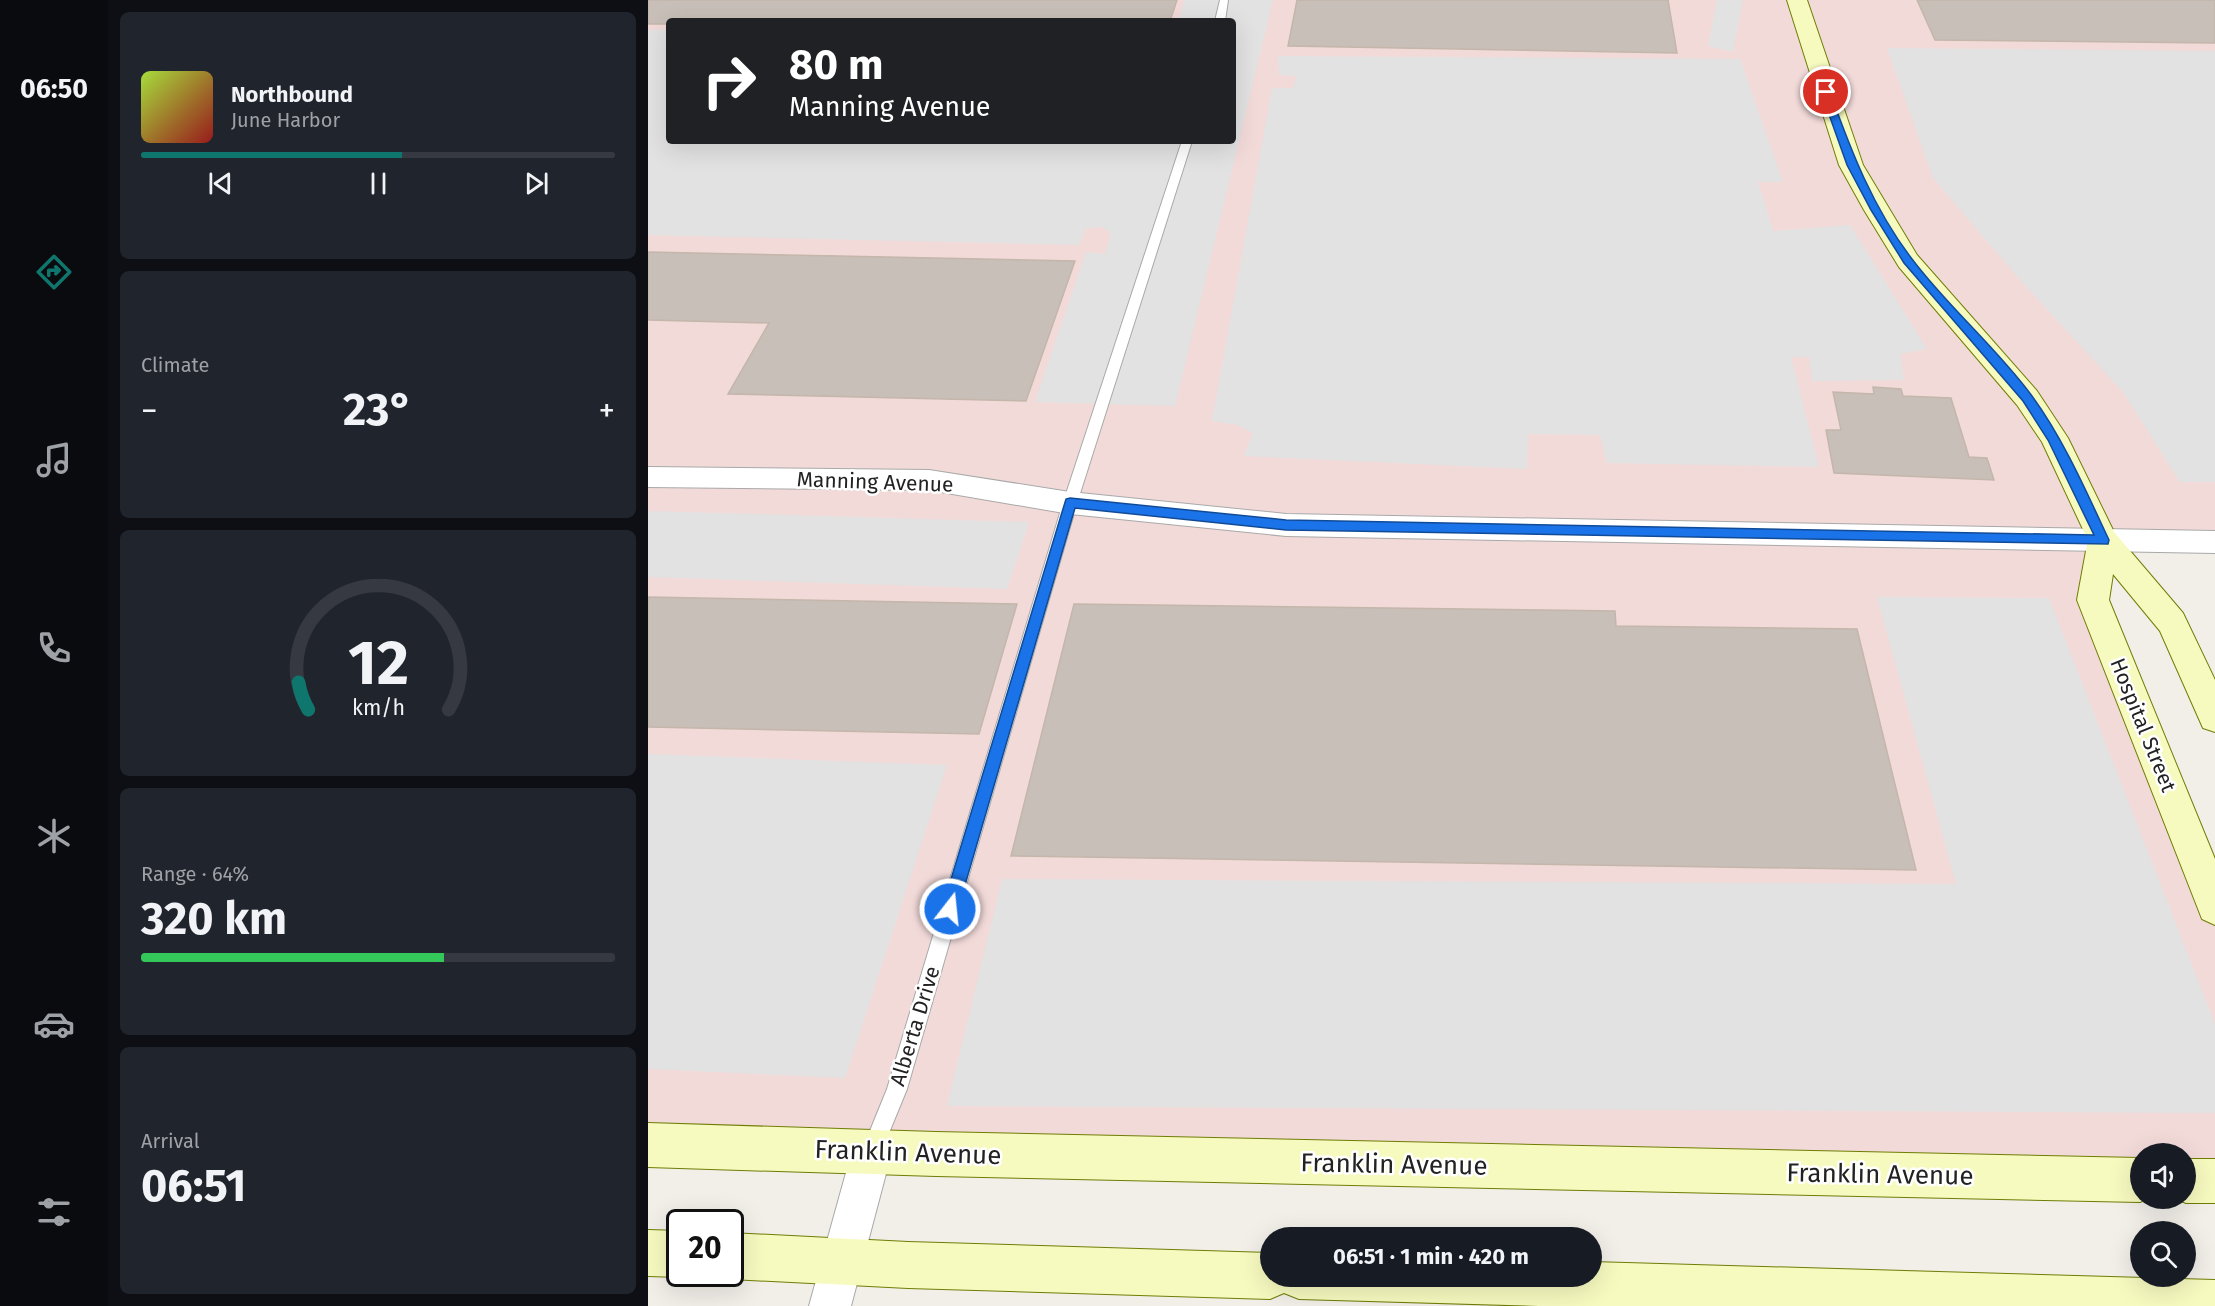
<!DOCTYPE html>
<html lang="en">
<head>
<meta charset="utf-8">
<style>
  body { margin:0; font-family:"Fira Sans",sans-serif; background:#20242c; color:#f1f3f6; height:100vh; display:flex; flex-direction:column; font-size:22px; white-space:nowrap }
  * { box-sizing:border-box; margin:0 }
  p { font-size:20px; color:#9ea1a6 }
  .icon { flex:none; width:33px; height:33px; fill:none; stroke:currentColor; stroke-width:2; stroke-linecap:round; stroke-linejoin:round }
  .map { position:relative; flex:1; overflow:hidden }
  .details { display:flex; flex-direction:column; gap:12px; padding:12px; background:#0d0f14; width:540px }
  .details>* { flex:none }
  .banner { position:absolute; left:18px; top:18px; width:570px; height:126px; border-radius:6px; box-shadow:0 6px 24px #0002; background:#202124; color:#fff; overflow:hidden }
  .fabs { position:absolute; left:1482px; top:1143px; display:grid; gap:12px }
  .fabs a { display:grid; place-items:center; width:66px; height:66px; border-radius:50%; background:#171b24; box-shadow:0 6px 24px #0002; font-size:30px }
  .speed { position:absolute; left:18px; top:1209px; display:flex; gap:12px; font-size:30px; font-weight:700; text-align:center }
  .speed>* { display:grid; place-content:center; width:78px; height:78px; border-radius:50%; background:#171b24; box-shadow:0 6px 24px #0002; line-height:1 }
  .speed .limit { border:3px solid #111; border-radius:9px; background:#fff; color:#111 }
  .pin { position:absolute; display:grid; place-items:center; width:51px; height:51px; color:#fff; margin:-26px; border:3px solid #fff; border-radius:50%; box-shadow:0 2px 6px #0007 }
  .me { position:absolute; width:66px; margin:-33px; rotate:16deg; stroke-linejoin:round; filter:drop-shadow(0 0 4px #0008) }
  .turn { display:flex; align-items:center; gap:21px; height:126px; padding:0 24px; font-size:27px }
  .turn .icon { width:78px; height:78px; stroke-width:2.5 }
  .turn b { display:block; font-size:42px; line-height:51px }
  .big { font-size:45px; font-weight:700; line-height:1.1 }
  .details .card { flex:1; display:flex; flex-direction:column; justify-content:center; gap:9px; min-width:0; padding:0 21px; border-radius:9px; background:#20242c }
  .details .dial { align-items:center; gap:0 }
  .dial svg { height:156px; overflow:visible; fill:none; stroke:#363941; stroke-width:7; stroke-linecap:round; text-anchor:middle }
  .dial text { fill:#f1f3f6; stroke:none }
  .song { display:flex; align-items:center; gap:18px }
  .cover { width:72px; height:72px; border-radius:9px; background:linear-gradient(135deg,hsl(80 70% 55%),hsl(0 70% 35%)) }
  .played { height:6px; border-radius:3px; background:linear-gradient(90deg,#0f766e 55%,#363941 55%) }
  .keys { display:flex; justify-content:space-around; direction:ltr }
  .heat { display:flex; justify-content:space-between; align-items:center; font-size:33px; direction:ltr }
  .charge { height:9px; border-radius:4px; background:linear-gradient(90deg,#34c759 64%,#363941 0) }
  .trip { position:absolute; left:612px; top:1227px; width:342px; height:60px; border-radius:30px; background:#171b24; box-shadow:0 6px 24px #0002; font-weight:700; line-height:60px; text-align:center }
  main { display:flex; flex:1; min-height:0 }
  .dock { display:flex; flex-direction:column; width:108px; justify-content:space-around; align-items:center; background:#090b0e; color:#9ea1a6 }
  .dock .icon { width:42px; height:42px }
  .dock .current { color:#0f766e }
  .dock b { font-size:27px; color:#f1f3f6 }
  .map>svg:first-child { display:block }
  .commercial { fill:#f2dad9; fill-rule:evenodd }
  .parking { fill:#e2e2e2 }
  .building { fill:#c7bfb8; stroke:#c4b6ab; stroke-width:1.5 }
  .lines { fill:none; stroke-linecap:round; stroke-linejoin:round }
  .service-casing { stroke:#a9a9a9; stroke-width:2 }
  .minor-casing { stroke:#a9a9a9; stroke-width:2 }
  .secondary-casing { stroke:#707d05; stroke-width:2 }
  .service { fill:#fff; fill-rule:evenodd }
  .minor { fill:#fff; fill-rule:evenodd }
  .secondary { fill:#f7fabf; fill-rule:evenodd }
  .route { fill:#1a73e8; stroke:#114b97; stroke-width:1.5 }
  .labels { text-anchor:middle; stroke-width:5; stroke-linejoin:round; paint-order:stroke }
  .street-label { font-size:21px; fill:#222; stroke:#fff }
  .near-street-label { font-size:26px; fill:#222; stroke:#fff }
</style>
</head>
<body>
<main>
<nav class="dock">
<b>06:50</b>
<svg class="icon current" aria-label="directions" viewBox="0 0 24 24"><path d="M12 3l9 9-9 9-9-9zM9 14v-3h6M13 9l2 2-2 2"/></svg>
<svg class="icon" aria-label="music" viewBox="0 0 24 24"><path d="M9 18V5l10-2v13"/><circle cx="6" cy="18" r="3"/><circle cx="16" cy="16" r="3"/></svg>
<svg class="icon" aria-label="phone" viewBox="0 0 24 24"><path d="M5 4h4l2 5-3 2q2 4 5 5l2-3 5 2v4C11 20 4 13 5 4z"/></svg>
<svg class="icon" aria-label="climate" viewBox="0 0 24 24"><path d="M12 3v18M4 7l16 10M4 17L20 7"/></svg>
<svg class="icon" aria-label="car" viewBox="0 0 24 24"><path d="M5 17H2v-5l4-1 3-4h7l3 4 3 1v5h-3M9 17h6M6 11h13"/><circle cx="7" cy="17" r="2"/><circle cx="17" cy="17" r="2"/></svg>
<svg class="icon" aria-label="filters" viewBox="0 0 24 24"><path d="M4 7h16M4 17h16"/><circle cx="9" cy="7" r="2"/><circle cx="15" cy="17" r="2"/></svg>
</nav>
<section class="details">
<div class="card">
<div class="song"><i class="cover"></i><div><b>Northbound</b><p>June Harbor</p></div></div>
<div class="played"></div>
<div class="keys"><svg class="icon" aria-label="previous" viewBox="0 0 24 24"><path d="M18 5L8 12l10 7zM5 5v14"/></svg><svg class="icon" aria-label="pause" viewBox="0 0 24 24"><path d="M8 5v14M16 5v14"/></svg><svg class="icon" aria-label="next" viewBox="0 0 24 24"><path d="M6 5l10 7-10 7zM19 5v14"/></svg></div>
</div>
<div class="card"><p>Climate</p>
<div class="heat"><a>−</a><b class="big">23°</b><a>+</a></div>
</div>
<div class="card dial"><svg viewBox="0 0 100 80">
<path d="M14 69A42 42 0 1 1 86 69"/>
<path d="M14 69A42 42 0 0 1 9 55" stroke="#0f766e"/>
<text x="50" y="56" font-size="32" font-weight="700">12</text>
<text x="50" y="72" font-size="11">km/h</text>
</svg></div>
<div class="card"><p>Range · 64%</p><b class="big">320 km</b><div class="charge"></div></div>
<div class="card"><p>Arrival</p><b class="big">06:51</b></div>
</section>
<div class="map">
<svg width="1567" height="1306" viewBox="0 0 1567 1306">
  <rect width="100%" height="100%" fill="#f2efe9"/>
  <!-- commercial -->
  <path class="commercial" d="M0 0H1567V542L1455 540 1445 600 1567 906V1181H1538V1154H1492V1180L288 1154 0 1145ZM21 21H585V141H21Z"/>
  <!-- parking -->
  <path class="parking" d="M537 0H625L527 406 387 402 438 252 457 254 463 234 455 227 438 228 431 245 0 235V30H21V141H585V21H530Z
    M1069 0H1095L1085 52 1060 46Z
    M1239 48 1567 51V482H1532L1475 392 1373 281 1285 178Z
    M630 56 1092 59 1135 182H1110L1125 231 1202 225 1279 349 1252 354 1256 380 1164 381 1161 357H1143L1171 467 959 463 952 435 880 434 879 469 596 456 605 433 589 425 564 421 624 88H645L649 76 631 75Z
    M0 511 381 522 359 589 0 577Z
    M1229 597 1401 598 1567 1024V1113L299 1106 354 879 1308 884Z
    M0 754 299 765 197 1078 0 1069Z"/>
  <!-- building -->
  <path class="building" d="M0 0H529L522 21H21V24H0Z
    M649 0H1020L1029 53 640 46Z
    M1269 0H1567V43L1287 40Z
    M0 252 427 261 378 401 80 394 121 323 0 320Z
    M1225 387 1253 389 1255 396 1303 398 1321 457 1339 458 1346 480 1186 473 1178 430H1193L1185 392 1226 394Z
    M0 597 369 604 331 734 0 727Z
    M426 604 967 611 968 626 1209 629 1268 870 363 856Z"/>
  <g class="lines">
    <!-- service casing -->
    <g class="service-casing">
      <path id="service" d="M572 0H580L577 21H567Z
        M534 141H544L429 503 259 1089 232 1155 225 1158 218 1155 215 1148 239 1089 415 503Z"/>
    </g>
    <!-- minor casing -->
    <g class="minor-casing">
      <path id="minor" d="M0 467 281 470 422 492 638 514 1567 531V553L638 536 422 514 281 490 0 487Z
        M224 1131 238 1137 244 1151 203 1306H161L204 1151 210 1137Z"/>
    </g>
    <!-- secondary casing -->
    <g class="secondary-casing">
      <path id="secondary" d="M1139 0H1159L1215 165 1269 255 1389 391 1420 438 1466 532 1535 613 1567 680V732L1555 728 1512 631 1465 574 1461 600 1567 859V925L1554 919 1429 600 1440 540 1394 442 1369 405 1251 267 1216 210 1191 165Z
        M0 1123 288 1132 1492 1158V1198H1500L1492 1202 288 1176 0 1167Z
        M1538 1159H1567V1203H1538L1527 1198H1538Z
        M0 1230 32 1231V1274H40L32 1277 0 1276Z
        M82 1233 260 1242 622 1253V1276H944V1262L1567 1280V1306H891L651 1299 636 1293 622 1299 260 1288 82 1279 70 1274H82Z"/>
    </g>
    <!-- service -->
    <use href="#service" class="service"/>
    <!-- minor -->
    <use href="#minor" class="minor"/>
    <!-- secondary -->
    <use href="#secondary" class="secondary"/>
  </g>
  <!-- route -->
  <path class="route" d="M1174 90 1182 92C1203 151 1225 208 1264 259 1300 307 1348 347 1384 396 1416 440 1438 491 1461 540L1460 544 638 530 427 508 310 909 308 914 302 917 297 914 294 909 418 499 422 498 638 520 1446 535 1400 440 1375 401 1256 263 1223 210 1199 165 1173 92Z"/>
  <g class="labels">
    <!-- street labels -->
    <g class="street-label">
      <text transform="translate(227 482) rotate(2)" y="7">Manning Avenue</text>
      <text transform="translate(1495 725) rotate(68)" y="7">Hospital Street</text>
      <text transform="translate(267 1026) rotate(-73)" y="7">Alberta Drive</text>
    </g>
    <!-- near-street labels -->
    <g class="near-street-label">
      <text transform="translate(260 1152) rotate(2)" y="9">Franklin Avenue</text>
      <text transform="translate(746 1164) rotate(1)" y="9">Franklin Avenue</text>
      <text transform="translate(1232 1174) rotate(1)" y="9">Franklin Avenue</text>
    </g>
  </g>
</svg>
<div class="fabs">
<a><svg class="icon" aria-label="sound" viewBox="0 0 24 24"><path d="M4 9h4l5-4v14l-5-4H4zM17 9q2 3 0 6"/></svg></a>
<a><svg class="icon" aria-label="search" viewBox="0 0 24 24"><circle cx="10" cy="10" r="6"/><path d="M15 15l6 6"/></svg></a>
</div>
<div class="speed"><div class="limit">20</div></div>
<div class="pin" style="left:1178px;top:92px;background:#d93025"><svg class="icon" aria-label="arrive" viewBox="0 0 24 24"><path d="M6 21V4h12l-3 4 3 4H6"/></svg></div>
<svg class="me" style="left:302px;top:909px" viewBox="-20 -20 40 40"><circle r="17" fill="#1a73e8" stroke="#fff" stroke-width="3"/><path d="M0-11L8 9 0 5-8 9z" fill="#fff"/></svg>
<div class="trip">06:51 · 1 min · 420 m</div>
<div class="banner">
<div class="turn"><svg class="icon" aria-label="right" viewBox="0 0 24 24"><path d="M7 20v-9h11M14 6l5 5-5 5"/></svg><div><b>80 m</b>Manning Avenue</div></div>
</div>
</div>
</main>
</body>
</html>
